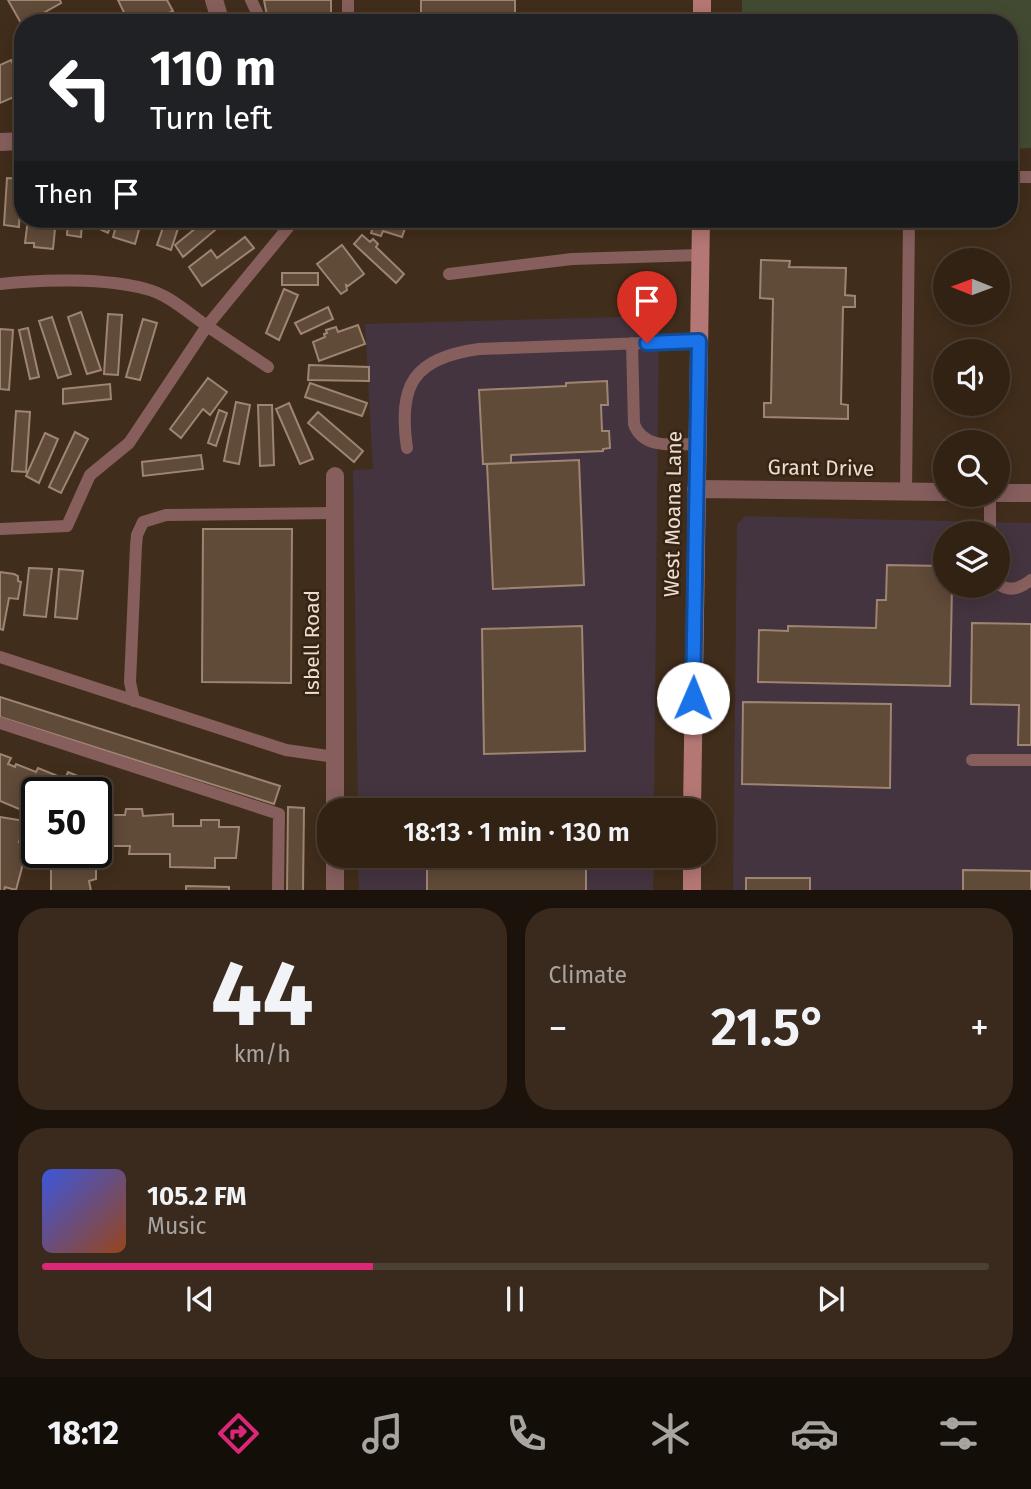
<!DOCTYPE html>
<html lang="en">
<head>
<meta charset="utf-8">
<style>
  body { margin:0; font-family:"Fira Sans",sans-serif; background:#392a1d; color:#f1f3f6; height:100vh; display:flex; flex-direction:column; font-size:26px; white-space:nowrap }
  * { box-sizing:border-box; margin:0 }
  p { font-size:23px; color:#a8a4a0 }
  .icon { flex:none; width:38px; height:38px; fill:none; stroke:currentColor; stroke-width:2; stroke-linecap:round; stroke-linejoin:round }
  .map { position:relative; height:890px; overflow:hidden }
  .side { display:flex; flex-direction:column; gap:18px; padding:18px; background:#1b130b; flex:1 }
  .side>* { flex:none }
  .top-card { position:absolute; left:14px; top:14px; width:1004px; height:214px; border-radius:28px; box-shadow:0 4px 18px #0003,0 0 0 2px #4c3f34; background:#202124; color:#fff; overflow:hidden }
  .needle { width:46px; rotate:271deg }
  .controls { position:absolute; left:933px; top:248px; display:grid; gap:14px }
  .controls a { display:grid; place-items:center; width:77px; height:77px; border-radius:50%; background:#312214; box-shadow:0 4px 18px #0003,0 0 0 2px #4c3f34; font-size:35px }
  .speed { position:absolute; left:21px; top:777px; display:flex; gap:14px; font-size:35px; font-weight:700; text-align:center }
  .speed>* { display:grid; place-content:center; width:91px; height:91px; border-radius:50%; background:#312214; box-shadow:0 4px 18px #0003,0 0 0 2px #4c3f34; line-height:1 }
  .speed .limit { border:4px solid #111; border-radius:10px; background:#fff; color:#111 }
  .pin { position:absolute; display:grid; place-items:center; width:60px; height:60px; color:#fff; margin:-72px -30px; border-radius:50% 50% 50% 0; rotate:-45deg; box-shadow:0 0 7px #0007 }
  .pin .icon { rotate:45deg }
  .me { position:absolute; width:77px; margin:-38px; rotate:1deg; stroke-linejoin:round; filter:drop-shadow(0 0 5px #0008) }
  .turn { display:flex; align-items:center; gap:24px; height:147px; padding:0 21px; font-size:32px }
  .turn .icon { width:91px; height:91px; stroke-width:2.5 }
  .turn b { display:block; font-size:49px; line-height:60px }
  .then { display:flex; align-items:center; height:66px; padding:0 21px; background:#0003; gap:14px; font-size:26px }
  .big { font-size:52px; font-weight:600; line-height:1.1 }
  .side .card { flex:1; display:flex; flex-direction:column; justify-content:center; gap:10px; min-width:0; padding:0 24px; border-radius:28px; background:#392a1d }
  .side .dial { align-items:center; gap:0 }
  .dial b { font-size:91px; line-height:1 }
  .song { display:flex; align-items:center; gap:21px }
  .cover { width:84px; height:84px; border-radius:10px; background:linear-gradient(135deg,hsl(230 70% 55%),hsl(20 70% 35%)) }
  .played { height:7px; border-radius:4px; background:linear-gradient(90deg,#db2777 35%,#4c3f34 35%) }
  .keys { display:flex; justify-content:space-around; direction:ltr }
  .heat { display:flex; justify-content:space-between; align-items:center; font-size:38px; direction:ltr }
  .side .tiles { flex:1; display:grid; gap:18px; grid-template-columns:1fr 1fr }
  .card:last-child { grid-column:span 2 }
  .trip { position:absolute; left:317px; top:798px; width:399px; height:70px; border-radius:28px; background:#312214; box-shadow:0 4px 18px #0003,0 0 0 2px #4c3f34; font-weight:600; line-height:70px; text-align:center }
  .menu { display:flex; height:112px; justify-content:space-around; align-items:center; background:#140e08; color:#a8a4a0 }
  .menu .icon { width:49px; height:49px }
  .menu .selected { color:#db2777 }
  .menu b { font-size:32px; color:#f1f3f6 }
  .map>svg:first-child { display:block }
  .commercial { fill:#443440; fill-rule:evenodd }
  .green { fill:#424b32 }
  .building { fill:#604a38; stroke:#9e8572; stroke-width:2 }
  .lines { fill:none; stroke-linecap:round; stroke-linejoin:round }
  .service { stroke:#865f5d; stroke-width:12 }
  .minor { stroke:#865f5d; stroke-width:18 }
  .tertiary { stroke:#865f5d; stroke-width:18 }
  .secondary { stroke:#b47774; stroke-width:18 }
  .route-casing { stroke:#114b97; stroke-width:18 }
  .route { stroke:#1a73e8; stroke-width:12 }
  .labels { text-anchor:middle; stroke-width:5; stroke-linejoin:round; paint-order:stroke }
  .street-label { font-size:21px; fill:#eaddd2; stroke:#372312 }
</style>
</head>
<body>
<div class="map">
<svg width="1031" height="891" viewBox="0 0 1031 891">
  <rect width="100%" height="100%" fill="#412d1b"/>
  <!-- commercial -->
  <path class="commercial" d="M659 316 654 810H358L353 470 373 469 365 324Z
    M746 516 1031 523V890H733L737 524ZM945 534H998V586H945Z
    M358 856H654L653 890H359Z"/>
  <!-- green -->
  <path class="green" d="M742 0H1031V148L1010 149V23H742Z"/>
  <!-- building -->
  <path class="building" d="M8 0H60L61 3 22 25Z
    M118 0H167L173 11 163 16 166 23H129Z
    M264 0H331V23H272L266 11Z
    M421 0H515V23H421Z
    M11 60 23 85V93L0 103V65Z
    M7 178 21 179 19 227 4 225Z
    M28 219H56L53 249 34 247V243H25Z
    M68 219H82L81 237 67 235Z
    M98 219H113L108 233 95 227Z
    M118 219H142L135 244 113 237Z
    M166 219H181L171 250 157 245Z
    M207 219H214L220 226 183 257 175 245Z
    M357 219H408L402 237 383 231 381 236 371 233 373 227 356 221Z
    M362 235 370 242 373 239 378 244 376 247 404 274 396 283 354 244Z
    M245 237 254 248 202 286 189 267 211 250 217 258Z
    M342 245 364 274 348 286 346 285 347 290 341 294 317 264Z
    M761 260 790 261 789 267 846 268 845 295 855 296V307H843L841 404 848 405V419L764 417V403H771L773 299 760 298Z
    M282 273H318V285H282Z
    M284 289 298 295 279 340 266 333Z
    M328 307 333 319 301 334 295 323Z
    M81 312 101 370 87 374 68 317Z
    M108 314 122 315 118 375 104 374Z
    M52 317 71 374 58 378 39 321Z
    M143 319 157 323 140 380 126 377Z
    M358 325 365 344 319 361 313 342 325 337 324 334 327 333 326 330 336 327 338 332Z
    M28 328 39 377 30 379 19 330Z
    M0 329 13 330 9 390 0 389Z
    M309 365 369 367V381L308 380Z
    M208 378 227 392 210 415 203 409 181 438 170 429Z
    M607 381 608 405H601L602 431H609L610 448 603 449V451L511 455V463L483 464 479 390 566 386V383Z
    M310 383 367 403 362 416 305 397Z
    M110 384 111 399 63 404V389Z
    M236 402 250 405 239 464 224 461Z
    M289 403 313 459 300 464 276 409Z
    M258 405H272L274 465 260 466Z
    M219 410 227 413 216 446 208 443Z
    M16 411 30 412 26 472 12 471Z
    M318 412 363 451 354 462 308 423Z
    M75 432 88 439 61 493 49 487Z
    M45 433 58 439 39 483 26 476Z
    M201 455 203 469 143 476 142 462Z
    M579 460 584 585 493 589 487 464Z
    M203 529H292L291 683 202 682Z
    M887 565 945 566V586H952L950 686 758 682 759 630 788 631V626L876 628 877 600H886Z
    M29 568 52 569 46 617 24 615Z
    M59 569 83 571 77 619 55 617Z
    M0 572 14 574 18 576V581L21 582 18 599 9 598 3 630 0 629Z
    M972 623 1031 624V745H1018L1019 705 971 704Z
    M582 626 585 751 484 754 482 629Z
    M0 697 280 786 274 804 0 717Z
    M743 702 891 704 890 788 742 784Z
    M0 754 11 758 8 764 15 767 16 764 36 772 38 768 65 779 68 772 83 778 81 785 102 793 96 808V793H37V809L28 806 24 811 0 801Z
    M288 807 304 808 303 891H287Z
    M126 809H142L143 816 173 814V826H201V820H219V827H239L236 858H215V868L170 867V854H129L130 846H109L106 815H125Z
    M0 817 25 821 19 842 28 845 16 890 5 887 4 891H0Z
    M58 852H89L88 859H94L96 862V879L89 881 91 891H51V866H57Z
    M427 856H586V891H427Z
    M963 870 1031 871V891H963Z
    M746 878H810V891H746Z
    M186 886 229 887V891H186Z"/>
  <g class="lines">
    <!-- service -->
    <path class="service" d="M251 0 262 23
      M348 23V0
      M1010 177H1031
      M449 274 572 259 700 255
      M0 284C41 279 107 278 146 289 168 294 188 313 207 326L129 443 90 475 67 526 0 529
      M632 343 634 424C643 450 675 444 697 444
      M268 367 207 326 295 219
      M407 448C398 385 413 358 479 349L699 341
      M906 492 909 219
      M990 534V495
      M998 584C1010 592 1019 589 1031 580
      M0 657 286 750 335 757
      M134 701 130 682 136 546 137 535 143 522 166 515 335 513
      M0 723 279 814 278 891
      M972 760H1031"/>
    <!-- minor -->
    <path class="minor" d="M214 0 221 23
      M335 476V810
      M696 489 945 492
      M998 493H1031
      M335 856V891"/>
    <!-- tertiary -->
    <path class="tertiary" d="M0 142 23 141"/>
    <!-- secondary -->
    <path class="secondary" d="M702 23V0
      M692 810 701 219
      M692 891V856"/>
  </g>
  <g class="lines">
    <!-- route casing -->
    <g class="route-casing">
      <path id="route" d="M647 343 699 341 693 698"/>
    </g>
    <!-- route -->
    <use href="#route" class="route"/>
  </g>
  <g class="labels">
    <!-- street labels -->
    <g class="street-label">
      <text transform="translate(821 468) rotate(1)" y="7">Grant Drive</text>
      <text transform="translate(673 514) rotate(-89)" y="7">West Moana Lane</text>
      <text transform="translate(312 643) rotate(-90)" y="7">Isbell Road</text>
    </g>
  </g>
</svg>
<div class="controls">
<a><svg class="needle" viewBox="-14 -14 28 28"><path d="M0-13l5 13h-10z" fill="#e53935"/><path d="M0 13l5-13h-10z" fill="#a8a4a0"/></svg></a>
<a><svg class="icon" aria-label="sound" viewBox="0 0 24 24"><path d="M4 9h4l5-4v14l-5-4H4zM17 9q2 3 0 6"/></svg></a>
<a><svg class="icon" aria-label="search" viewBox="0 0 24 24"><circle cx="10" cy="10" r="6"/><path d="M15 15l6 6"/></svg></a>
<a><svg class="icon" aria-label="layers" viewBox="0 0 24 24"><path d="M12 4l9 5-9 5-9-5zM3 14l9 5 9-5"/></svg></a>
</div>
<div class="speed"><div class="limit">50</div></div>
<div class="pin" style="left:647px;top:343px;background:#d93025"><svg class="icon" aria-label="arrive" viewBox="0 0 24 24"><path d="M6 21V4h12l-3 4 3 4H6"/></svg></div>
<svg class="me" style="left:693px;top:698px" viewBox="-20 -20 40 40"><circle r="19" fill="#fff"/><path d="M0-13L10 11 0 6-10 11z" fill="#1a73e8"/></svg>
<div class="trip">18:13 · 1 min · 130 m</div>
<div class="top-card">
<div class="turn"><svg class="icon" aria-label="left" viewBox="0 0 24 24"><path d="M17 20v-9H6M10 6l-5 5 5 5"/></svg><div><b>110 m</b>Turn left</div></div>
<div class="then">Then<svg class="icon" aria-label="arrive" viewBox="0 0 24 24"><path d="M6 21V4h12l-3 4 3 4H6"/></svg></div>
</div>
</div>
<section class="side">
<div class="tiles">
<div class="card dial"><b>44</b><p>km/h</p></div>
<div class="card"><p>Climate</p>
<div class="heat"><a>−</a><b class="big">21.5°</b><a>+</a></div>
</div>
<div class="card">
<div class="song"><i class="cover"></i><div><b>105.2 FM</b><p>Music</p></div></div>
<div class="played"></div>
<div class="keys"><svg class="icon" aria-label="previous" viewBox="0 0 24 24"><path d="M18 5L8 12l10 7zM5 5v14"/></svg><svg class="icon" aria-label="pause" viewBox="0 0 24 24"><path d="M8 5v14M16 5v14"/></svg><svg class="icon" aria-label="next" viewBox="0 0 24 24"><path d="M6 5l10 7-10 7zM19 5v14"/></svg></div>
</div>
</div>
</section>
<nav class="menu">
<b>18:12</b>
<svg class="icon selected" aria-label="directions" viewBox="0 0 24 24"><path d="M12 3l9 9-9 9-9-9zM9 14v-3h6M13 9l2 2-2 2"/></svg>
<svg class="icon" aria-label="music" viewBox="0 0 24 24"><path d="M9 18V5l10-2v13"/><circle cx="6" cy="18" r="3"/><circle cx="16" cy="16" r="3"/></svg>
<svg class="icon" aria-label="phone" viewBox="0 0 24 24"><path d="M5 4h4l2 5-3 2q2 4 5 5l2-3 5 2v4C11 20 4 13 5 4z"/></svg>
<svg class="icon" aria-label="climate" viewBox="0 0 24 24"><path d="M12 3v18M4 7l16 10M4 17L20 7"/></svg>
<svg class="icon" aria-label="car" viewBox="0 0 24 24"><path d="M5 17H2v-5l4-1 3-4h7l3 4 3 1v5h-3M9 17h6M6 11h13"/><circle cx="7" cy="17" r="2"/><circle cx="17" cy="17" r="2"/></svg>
<svg class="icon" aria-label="filters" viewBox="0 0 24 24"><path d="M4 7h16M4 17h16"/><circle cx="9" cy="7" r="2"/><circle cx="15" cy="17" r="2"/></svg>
</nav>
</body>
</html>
